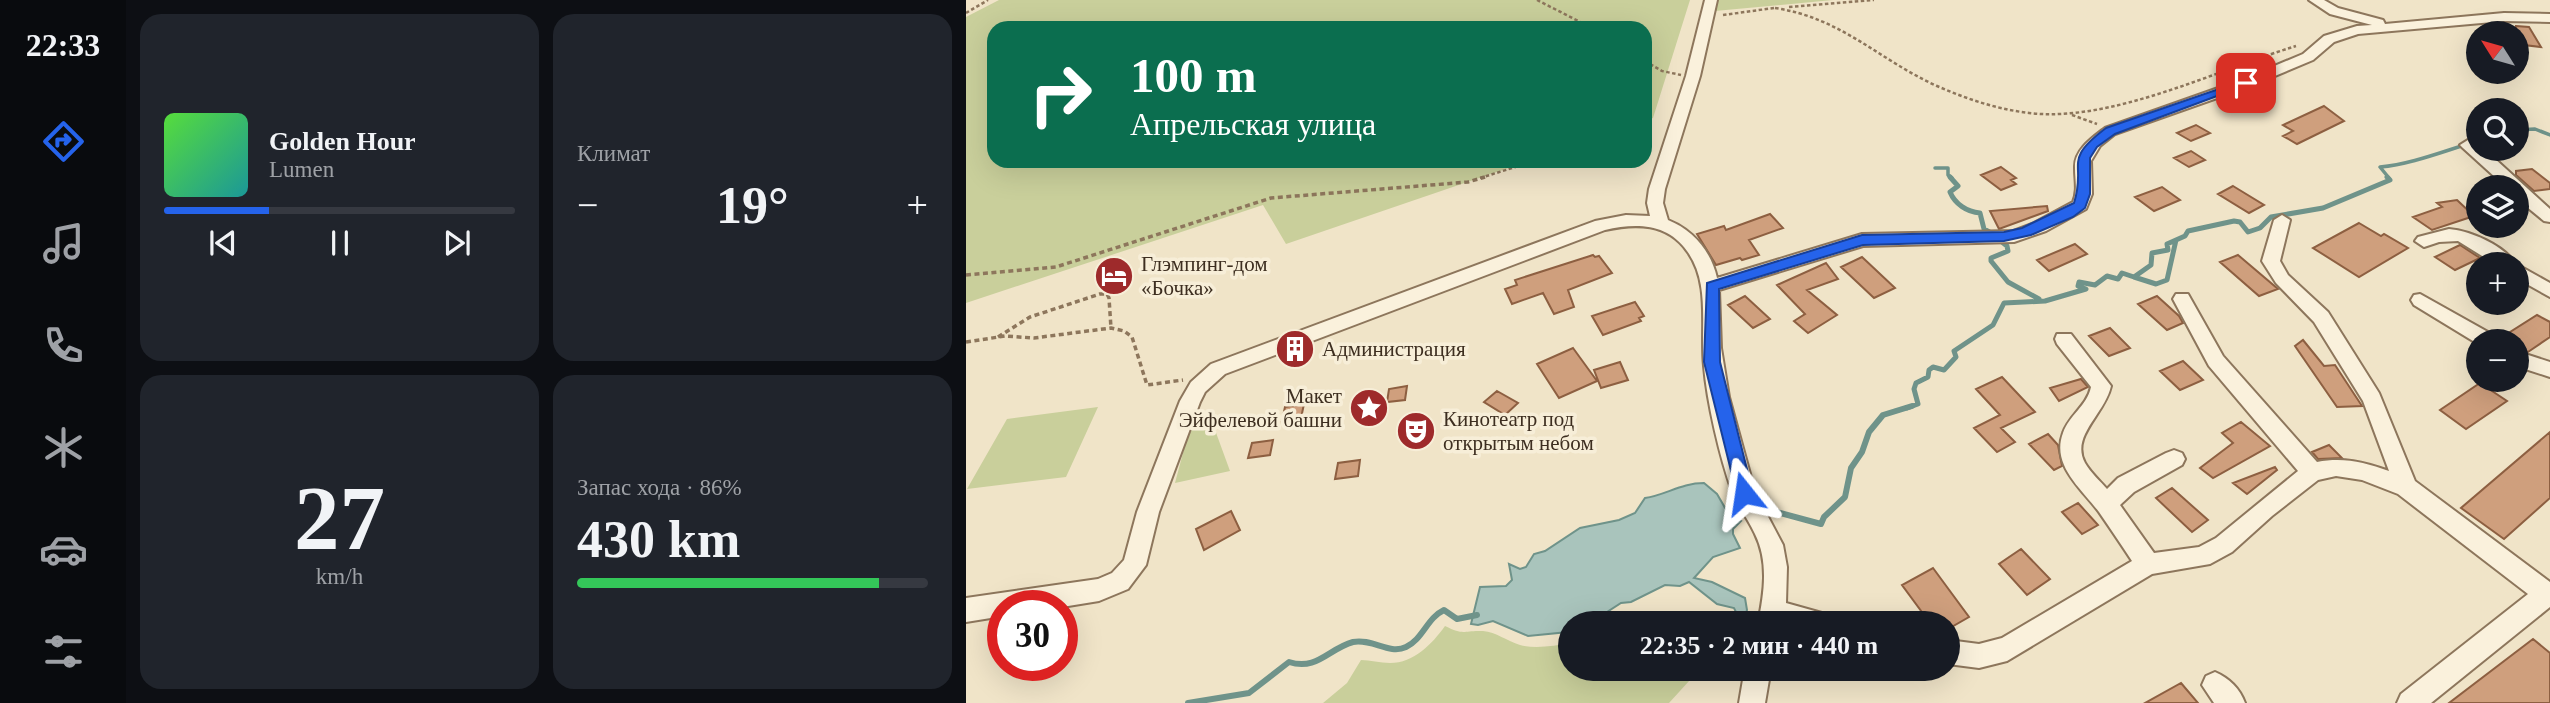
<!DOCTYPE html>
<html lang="ru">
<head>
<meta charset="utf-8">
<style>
  body { margin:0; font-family:"Times New Roman",serif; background:#20242c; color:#f1f3f6; height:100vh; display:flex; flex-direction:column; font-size:26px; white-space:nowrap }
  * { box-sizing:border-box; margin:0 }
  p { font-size:23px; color:#9ea1a6 }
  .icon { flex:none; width:38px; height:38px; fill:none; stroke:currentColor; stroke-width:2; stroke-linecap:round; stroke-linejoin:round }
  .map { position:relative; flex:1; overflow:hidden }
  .details { display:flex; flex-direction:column; gap:14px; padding:14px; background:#0d0f14; width:840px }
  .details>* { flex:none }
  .banner { position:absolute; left:21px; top:21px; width:665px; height:147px; border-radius:21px; box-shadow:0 7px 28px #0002; background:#0b6e4f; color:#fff; overflow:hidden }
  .needle { width:46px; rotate:307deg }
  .buttons { position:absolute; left:1500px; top:21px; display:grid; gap:14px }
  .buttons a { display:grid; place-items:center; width:63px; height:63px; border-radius:50%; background:#171b24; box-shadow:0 7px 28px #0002; font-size:35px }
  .speed { position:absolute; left:21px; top:590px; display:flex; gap:14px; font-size:35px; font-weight:700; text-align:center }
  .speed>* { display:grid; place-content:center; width:91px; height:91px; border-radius:50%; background:#171b24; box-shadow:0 7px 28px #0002; line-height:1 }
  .speed .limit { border:10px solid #d22; background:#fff; color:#111 }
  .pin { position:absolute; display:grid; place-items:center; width:60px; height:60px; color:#fff; margin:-30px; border-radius:14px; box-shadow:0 4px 10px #0006 }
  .me { position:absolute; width:77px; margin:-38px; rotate:345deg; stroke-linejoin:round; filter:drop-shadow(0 0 5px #0008) }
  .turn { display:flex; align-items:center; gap:24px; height:147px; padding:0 28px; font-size:32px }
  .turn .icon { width:91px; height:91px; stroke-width:2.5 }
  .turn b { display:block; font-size:49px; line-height:60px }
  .big { font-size:52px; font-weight:700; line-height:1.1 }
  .details .widget { flex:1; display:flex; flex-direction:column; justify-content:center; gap:10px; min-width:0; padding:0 24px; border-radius:21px; background:#20242c }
  .details .dial { align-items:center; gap:0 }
  .dial b { font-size:91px; line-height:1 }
  .song { display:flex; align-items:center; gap:21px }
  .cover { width:84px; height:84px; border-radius:10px; background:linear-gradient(135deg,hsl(110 70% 55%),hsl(180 70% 35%)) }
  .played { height:7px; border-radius:4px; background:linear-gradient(90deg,#2563eb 30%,#363941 30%) }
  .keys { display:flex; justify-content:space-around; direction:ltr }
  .heat { display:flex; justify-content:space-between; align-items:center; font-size:38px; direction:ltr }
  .charge { height:10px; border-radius:5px; background:linear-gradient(90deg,#34c759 86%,#363941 0) }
  .details .tiles { flex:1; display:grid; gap:14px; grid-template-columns:repeat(2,1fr) }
  .trip { position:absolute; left:592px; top:611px; width:402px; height:70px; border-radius:35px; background:#171b24; box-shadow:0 7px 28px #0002; font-weight:700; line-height:70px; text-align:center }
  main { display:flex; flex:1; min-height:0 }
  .tab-bar { display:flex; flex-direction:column; width:126px; justify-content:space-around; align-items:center; background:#090b0e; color:#9ea1a6 }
  .tab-bar .icon { width:49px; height:49px }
  .tab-bar .active { color:#2563eb }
  .tab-bar b { font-size:32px; color:#f1f3f6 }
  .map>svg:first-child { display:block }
  .green { fill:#c9cf9b }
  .water { fill:#a9c4bc; stroke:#6f938a; stroke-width:2 }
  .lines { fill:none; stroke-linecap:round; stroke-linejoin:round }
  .stream-far2 { stroke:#6f938a; stroke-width:3.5 }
  .stream-far1 { stroke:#6f938a; stroke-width:5 }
  .stream { stroke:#6f938a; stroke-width:6 }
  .building { fill:#cf9f7d; stroke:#8d5f41; stroke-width:2 }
  .minor-casing { stroke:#8d765c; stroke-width:4 }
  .path-far1 { stroke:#8d765c; stroke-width:2.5; stroke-dasharray:3.5 2.5; stroke-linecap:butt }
  .path { stroke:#8d765c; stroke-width:3.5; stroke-dasharray:5 3.5; stroke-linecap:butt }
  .minor { fill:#faf1dc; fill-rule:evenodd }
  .route { fill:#2563eb; stroke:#184099; stroke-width:2 }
  .labels { text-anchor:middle; stroke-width:7; stroke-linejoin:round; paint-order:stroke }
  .poi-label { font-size:21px; fill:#3d2e20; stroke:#f7eed8; text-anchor:start }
</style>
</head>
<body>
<main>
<nav class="tab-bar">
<b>22:33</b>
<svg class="icon active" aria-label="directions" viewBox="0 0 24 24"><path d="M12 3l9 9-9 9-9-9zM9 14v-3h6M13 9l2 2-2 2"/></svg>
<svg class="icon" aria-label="music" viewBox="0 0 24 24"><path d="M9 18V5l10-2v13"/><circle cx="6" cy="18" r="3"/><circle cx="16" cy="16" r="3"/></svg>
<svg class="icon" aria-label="phone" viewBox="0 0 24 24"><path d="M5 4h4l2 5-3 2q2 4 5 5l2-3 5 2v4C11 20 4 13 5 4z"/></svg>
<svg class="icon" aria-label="climate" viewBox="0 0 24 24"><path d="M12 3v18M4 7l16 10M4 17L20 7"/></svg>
<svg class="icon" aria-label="car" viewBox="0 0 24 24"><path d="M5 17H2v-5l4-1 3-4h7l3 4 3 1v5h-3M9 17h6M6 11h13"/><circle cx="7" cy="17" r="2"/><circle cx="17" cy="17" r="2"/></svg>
<svg class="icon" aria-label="filters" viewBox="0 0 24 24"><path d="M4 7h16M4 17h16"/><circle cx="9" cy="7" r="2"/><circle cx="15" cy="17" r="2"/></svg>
</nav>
<section class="details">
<div class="tiles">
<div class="widget">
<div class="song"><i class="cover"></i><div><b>Golden Hour</b><p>Lumen</p></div></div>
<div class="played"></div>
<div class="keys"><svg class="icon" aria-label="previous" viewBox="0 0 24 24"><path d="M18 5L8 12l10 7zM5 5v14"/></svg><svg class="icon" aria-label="pause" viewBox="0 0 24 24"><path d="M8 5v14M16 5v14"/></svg><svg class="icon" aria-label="next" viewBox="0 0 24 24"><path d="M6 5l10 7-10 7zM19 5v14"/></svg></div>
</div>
<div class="widget"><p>Климат</p>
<div class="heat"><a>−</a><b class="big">19°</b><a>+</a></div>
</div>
<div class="widget dial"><b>27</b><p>km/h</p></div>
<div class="widget"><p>Запас хода · 86%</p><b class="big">430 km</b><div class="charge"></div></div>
</div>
</section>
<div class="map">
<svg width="1584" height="703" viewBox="0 0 1584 703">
  <rect width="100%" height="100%" fill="#f0e4c8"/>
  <!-- green -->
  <path class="green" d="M33 0H724L687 118 679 121V28H28V161H563L320 244 297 205 0 303V17Z
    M751 0H867L749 11Z
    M132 407 100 477 1 489 41 419Z
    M245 419 264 471 209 483 225 423Z
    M479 626C499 636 497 630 517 631 530 632 541 641 554 645 569 649 588 646 604 643V668L734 669 703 703H357L381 683 395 660C404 660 414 663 424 663 448 663 466 644 479 626Z"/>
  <!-- water -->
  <path class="water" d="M738 483 751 494 762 513 775 521 767 529V534L774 548 747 557 728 578 746 582 779 598 781 610 778 619 774 620 768 608 751 604 723 582 714 586 699 585 665 602 655 603 624 623H604L602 632 562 636 527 621 512 625 505 624 514 587 540 586 546 580 543 564 554 569 560 567 568 554 579 551 614 528 653 520 669 513 679 498C700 495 715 483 738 483Z"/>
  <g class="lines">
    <!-- stream-far2 -->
    <path class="stream-far2" d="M1550 130 1569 129 1584 135
      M969 168H982V175L986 178
      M1423 178 1414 167C1447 164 1480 150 1512 141"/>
    <!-- stream-far1 -->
    <path class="stream-far1" d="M984 177 992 186 984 192C989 204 1001 212 1014 213L1018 229 1025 233
      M1031 238 1041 246 1042 251 1025 258V261L1042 282 1073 299
      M1168 277 1190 284 1201 280 1210 240 1219 236 1222 231 1268 221 1274 222 1282 232 1294 228 1305 217 1357 208 1424 180 1421 177
      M941 408 952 404 948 389 950 383 962 377 963 370 967 367 978 370 990 357 988 351 1027 325 1038 303 1079 301 1120 289 1112 286 1113 282 1129 285 1141 276 1152 279 1156 273 1168 277 1185 265 1186 253 1202 250 1201 244 1210 240"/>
    <!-- stream -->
    <path class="stream" d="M800 509 855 524 858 517 879 497 885 468 896 452 903 432 917 415 946 406
      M222 703 283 693 323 662C351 671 362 649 387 642 406 638 423 655 440 647 457 639 461 618 478 610L491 619 511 615"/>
  </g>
  <!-- building -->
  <path class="building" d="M1550 26 1563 27 1575 47 1550 44Z
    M1358 106 1378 121 1331 144 1317 136 1327 131 1317 125Z
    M1230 125 1244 133 1225 141 1211 133Z
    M1225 151 1239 160 1223 167 1208 158Z
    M1035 167 1050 178 1045 180 1050 184 1035 190 1015 175Z
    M1566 169 1584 183V189L1568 191 1550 175V171Z
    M1267 186 1298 205 1283 213 1252 194Z
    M1196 187 1214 200 1188 211 1169 197Z
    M1491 200 1508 216 1466 230 1447 217 1476 207 1471 203Z
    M1081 206 1082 211 1033 229 1024 211Z
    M804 214 817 228 783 240 793 255 776 260 774 258 750 265 731 234 758 226 760 230Z
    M1393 223 1415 236 1418 234 1442 248 1393 277 1347 248Z
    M1109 244 1121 254 1083 271 1071 260Z
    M1494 245 1514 258 1489 270 1469 257Z
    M627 255 629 257 633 256 646 273 602 290 608 307 588 314 577 293 546 304 539 289 551 285 549 280Z
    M1272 255 1312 289 1293 296 1254 262Z
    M896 257 929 288 908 298 875 267Z
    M860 263 872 279 841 290 871 315 842 333 828 321 839 314 811 285Z
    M779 296 804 319 787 328 762 305Z
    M1191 296 1213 316 1217 323 1201 330 1172 304Z
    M669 302 678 316 673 318 675 321 637 335 626 316Z
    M1571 315 1584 322V337L1562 352 1550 348V341H1533V339Z
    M1144 328 1164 348 1143 356 1123 336Z
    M1337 340 1358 366 1369 365 1396 406 1371 407 1329 346Z
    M607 348 631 381 593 398 571 364Z
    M1217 361 1237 380 1214 390 1194 371Z
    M654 362 662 380 635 388 628 370Z
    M1036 377 1069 412 1035 428 1049 442 1031 452 1008 428 1034 415 1010 389Z
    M1115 379 1122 387 1093 401 1084 388Z
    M1514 383 1541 401 1500 429 1474 410Z
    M441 386 439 400 421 402 423 389Z
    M531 391 552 403 539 415 518 402Z
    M338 404 335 418 316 421 319 407Z
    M1275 422 1304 446 1247 478 1234 468 1267 443 1256 433Z
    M1584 432V498L1538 539 1495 508Z
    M1082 434 1092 445 1096 466 1088 470 1063 444Z
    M307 440 304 455 282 458 286 443Z
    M1363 445 1376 458 1352 459 1346 452Z
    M394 460 392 476 369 479 372 463Z
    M1309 467 1311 470 1281 494 1267 483Z
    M1206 488 1242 520 1226 532 1190 498Z
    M1112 503 1132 525 1116 534 1096 512Z
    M265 511 274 530 238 550 230 529Z
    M1055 549 1084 579 1061 595 1033 564Z
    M967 568 1003 617 982 629V623H964L936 585Z
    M1567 639 1584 653V703H1483Z
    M1215 683 1232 703H1179Z"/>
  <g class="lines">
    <!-- minor casing -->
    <g class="minor-casing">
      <path id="minor" d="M739 0H751L734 76 699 189 697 203 702 220C727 230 745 251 751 278L896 234 1047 231 1068 223 1107 202C1112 190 1109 181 1109 168 1108 150 1126 138 1139 128L1275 80 1337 54 1358 36 1391 26 1406 25 1364 14 1343 0H1358L1372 8 1417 20 1419 24 1538 13 1584 14V22L1538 21 1392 34 1368 42 1347 60 1285 86 1149 134 1134 146 1125 161 1126 194 1120 209 1080 231 1048 242 897 246 753 290 755 348 763 397 789 492 817 545 821 567 820 603 863 615 866 623H792C798 594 803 562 789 534 782 519 772 506 766 491 754 458 741 402 738 366 734 329 745 283 721 251 701 223 670 223 639 230L259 374 239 392 234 402 193 512 180 565 162 589 133 601 96 607 37 606V616L0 622V598L132 579 146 573 158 560 171 512 214 401 225 382 245 364 629 221 660 215 684 216 681 203 683 189 720 76Z
        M1502 140 1528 158 1584 209V222L1578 221 1550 198V187H1540L1497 148 1494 145Z
        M1316 215 1324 220 1314 261 1322 275 1362 312 1413 393 1449 481 1584 582V607L1465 703H1431L1435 694 1562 594 1432 494 1396 480 1370 476 1352 480 1306 516 1266 552 1244 564 1186 574 1041 661 1013 668 982 664V640L1013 644 1036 638 1166 561C1155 544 1144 528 1133 512 1115 488 1085 465 1097 433 1103 415 1121 406 1125 387L1091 344 1089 339 1091 334H1105L1145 386C1139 414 1104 436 1119 463 1124 472 1134 481 1141 489L1152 478 1200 453 1208 450 1216 453 1219 459 1216 465 1168 492 1154 505 1188 553 1233 547 1250 538 1332 471 1243 366 1207 299 1210 294H1222L1257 356 1351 462C1377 457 1398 462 1423 471L1397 401 1348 322 1310 283 1296 261 1308 220Z
        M1483 229C1505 231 1537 245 1550 264L1584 283V297L1550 278V264H1529L1492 241 1473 242 1458 247 1449 241 1452 237Z
        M1454 294 1529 336 1531 341H1512V344L1448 305 1445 300 1448 295Z
        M1550 351 1584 362V377L1550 366Z
        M779 668H805L799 703H773Z
        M1249 672C1263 678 1274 689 1279 703H1248L1236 685 1240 676Z"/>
    </g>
    <!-- path-far1 -->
    <path class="path-far1" d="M571 0 626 28
      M823 7 908 0
      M809 8C876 18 913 60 971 86 1001 99 1030 109 1063 113 1145 123 1251 70 1330 46
      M0 13 22 0
      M757 15 808 8
      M679 61 696 71 715 75
      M1106 115 1131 124
      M514 178 569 161"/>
    <!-- path -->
    <path class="path" d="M0 275 90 267 305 198 502 182 519 177
      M32 337 64 317 134 294H141L143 298 145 328
      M0 342 39 336 68 338 145 328 158 331 166 337 181 385 217 380"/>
    <!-- minor -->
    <use href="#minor" class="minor"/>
  </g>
  <!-- route -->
  <path class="route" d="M1276 81 1286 83 1149 134 1131 147 1124 158V194L1119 208 1107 217 1065 235 1038 241 897 245 753 289 754 362 787 493 785 499 778 501 772 499 738 362 741 283 896 235 1038 232 1056 228 1108 203C1121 162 1095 162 1140 128Z"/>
  <!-- icons -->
  <defs>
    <g id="hotel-disc" transform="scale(2.0125)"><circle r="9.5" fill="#9e2a2b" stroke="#f7eed8"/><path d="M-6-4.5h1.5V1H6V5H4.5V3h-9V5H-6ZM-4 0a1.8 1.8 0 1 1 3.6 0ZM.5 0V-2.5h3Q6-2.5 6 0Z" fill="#fff"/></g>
    <g id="building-disc" transform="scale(2.0125)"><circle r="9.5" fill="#9e2a2b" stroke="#f7eed8"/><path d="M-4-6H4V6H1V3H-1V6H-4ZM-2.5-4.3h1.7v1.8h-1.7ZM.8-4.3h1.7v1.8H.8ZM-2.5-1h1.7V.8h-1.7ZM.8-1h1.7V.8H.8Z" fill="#fff"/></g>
    <g id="sight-disc" transform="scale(2.0125)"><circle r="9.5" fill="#9e2a2b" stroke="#f7eed8"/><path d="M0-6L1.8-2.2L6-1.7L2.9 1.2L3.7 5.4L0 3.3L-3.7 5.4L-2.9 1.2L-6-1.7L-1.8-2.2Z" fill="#fff"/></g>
    <g id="theatre-disc" transform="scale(2.0125)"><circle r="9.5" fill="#9e2a2b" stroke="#f7eed8"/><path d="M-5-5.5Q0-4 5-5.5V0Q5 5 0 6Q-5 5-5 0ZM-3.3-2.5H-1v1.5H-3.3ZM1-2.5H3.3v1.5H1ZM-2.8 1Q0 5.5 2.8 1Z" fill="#fff"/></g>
  </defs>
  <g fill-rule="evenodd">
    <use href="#hotel-disc" x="148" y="276"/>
    <use href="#building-disc" x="329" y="349"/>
    <use href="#sight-disc" x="403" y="408"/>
    <use href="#theatre-disc" x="450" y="431"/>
  </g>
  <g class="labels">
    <!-- poi labels -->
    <g class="poi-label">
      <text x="175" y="271">Глэмпинг-дом<tspan x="175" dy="24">«Бочка»</tspan></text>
      <text x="356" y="356">Администрация</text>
      <text x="376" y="403" text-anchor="end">Макет<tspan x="376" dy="24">Эйфелевой башни</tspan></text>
      <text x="477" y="426">Кинотеатр под<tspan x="477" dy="24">открытым небом</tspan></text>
    </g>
  </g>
</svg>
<div class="buttons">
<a><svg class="needle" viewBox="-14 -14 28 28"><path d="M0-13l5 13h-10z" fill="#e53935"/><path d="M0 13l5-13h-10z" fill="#9ea1a6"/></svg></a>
<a><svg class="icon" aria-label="search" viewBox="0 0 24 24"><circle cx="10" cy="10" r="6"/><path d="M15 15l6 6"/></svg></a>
<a><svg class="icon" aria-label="layers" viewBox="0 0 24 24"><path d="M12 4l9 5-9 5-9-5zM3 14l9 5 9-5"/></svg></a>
<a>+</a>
<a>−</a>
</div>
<div class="speed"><div class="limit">30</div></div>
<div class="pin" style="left:1280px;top:83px;background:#d93025"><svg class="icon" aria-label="arrive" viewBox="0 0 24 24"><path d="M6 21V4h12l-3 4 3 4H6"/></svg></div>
<svg class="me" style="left:778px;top:493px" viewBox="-20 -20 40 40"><path d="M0-17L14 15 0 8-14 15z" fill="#2563eb" stroke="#fff" stroke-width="4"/></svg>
<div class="trip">22:35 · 2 мин · 440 m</div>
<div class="banner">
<div class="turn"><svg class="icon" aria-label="right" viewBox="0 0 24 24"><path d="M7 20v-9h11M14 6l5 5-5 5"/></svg><div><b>100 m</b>Апрельская улица</div></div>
</div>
</div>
</main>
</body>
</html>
